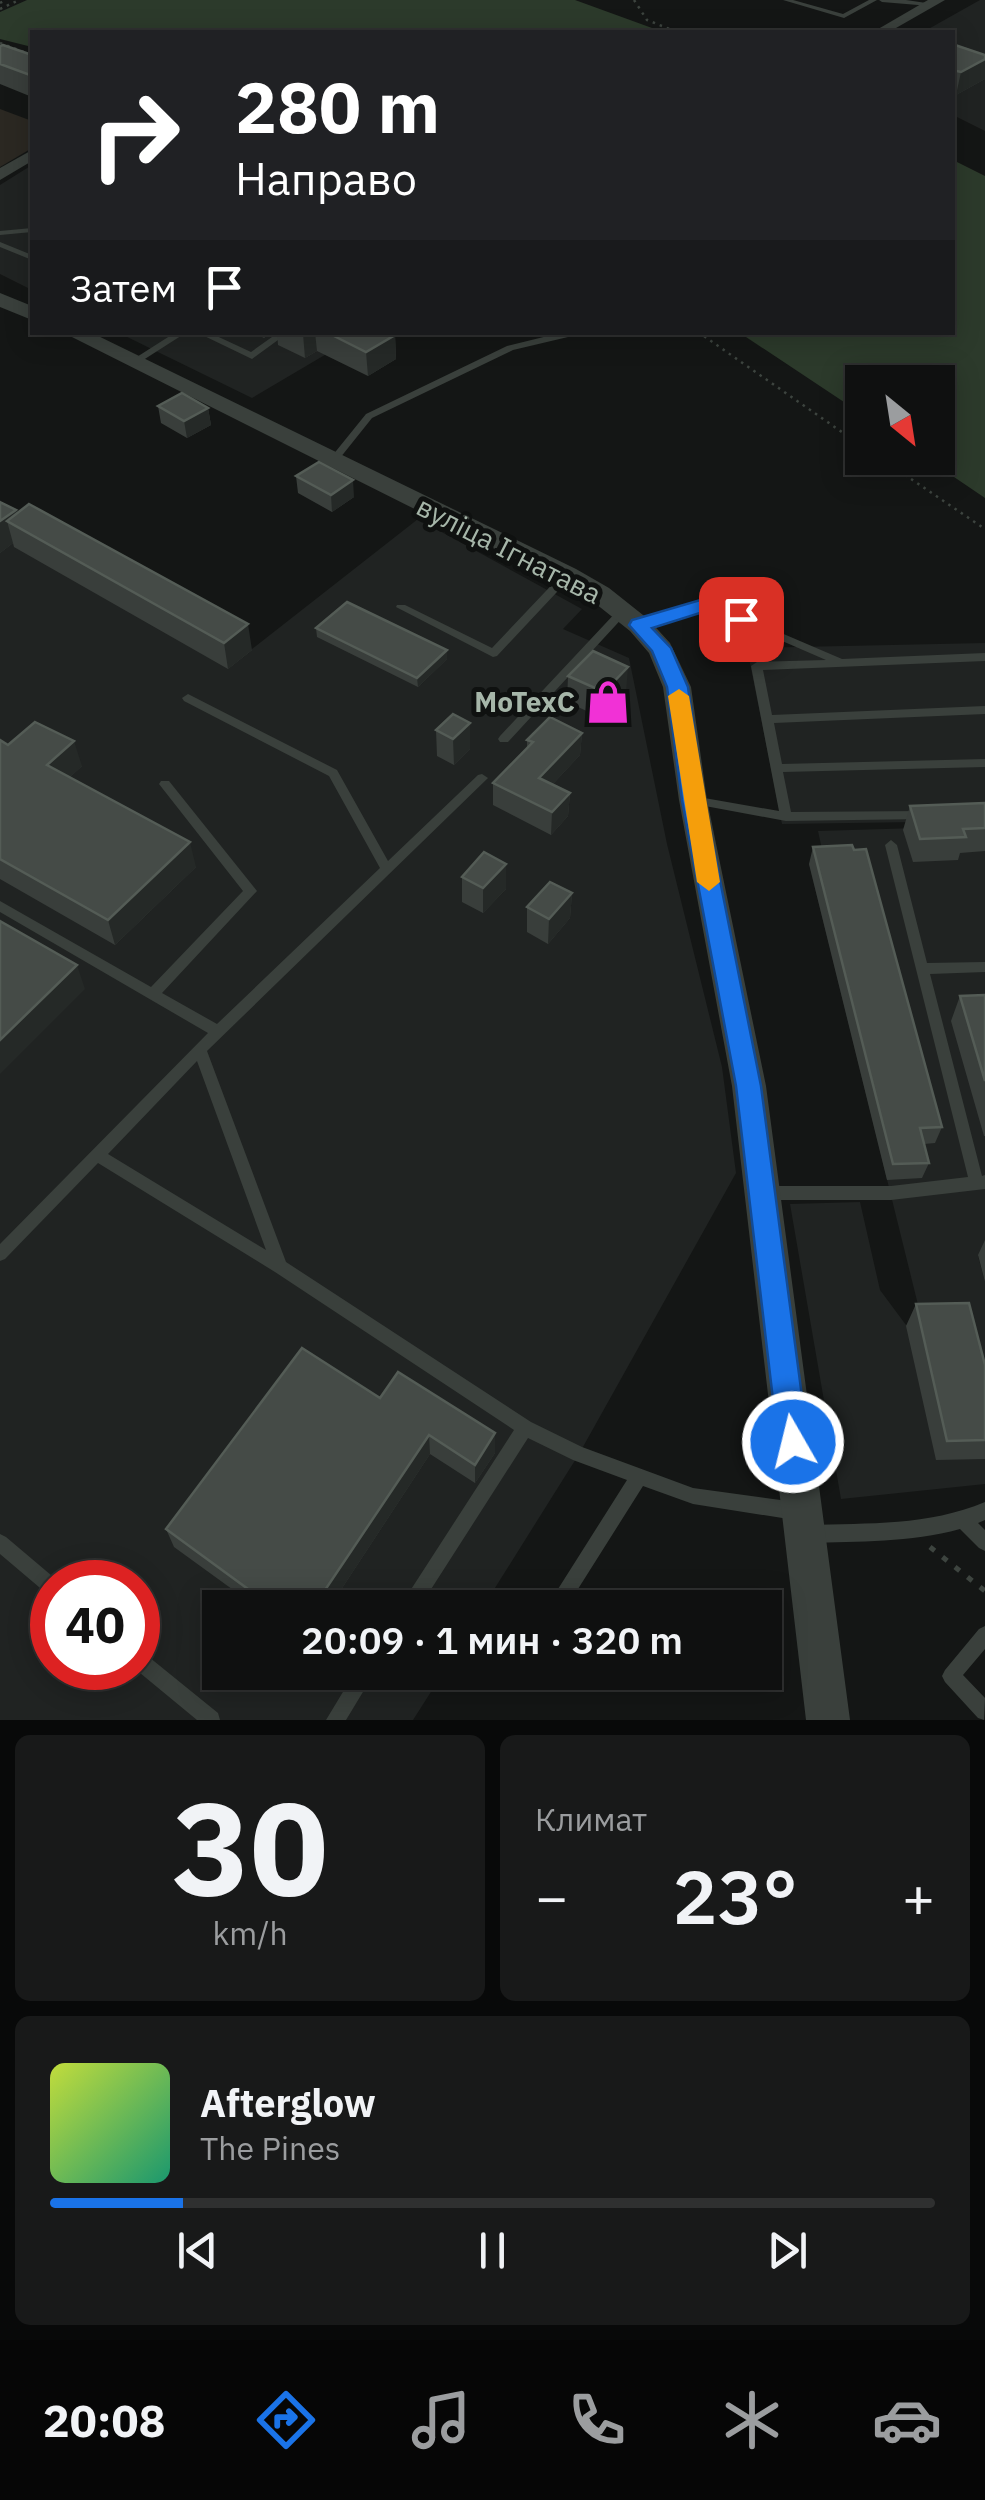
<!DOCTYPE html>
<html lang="ru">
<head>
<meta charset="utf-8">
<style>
  body { margin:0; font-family:"IBM Plex Sans",sans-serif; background:#181919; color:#f1f3f6; height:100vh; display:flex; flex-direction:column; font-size:38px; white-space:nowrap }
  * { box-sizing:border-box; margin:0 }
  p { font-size:32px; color:#9b9d9f }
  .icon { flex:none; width:55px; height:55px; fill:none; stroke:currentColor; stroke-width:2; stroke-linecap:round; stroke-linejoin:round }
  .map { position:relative; height:1720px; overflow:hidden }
  .sheet { display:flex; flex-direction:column; gap:15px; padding:15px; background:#080909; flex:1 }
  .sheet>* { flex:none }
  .guide { position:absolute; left:30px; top:30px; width:925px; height:305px; border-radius:0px; box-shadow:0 5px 25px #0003,0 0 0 2px #2f3030; background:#202124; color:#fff; overflow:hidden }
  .needle { width:65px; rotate:150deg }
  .tools { position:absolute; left:845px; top:365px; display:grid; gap:20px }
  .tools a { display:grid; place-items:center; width:110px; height:110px; border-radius:0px; background:#0f1010; box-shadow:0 5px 25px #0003,0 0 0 2px #2f3030; font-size:50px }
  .speed { position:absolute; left:30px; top:1560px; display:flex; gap:20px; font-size:50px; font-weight:700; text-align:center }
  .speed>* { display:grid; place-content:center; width:130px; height:130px; border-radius:50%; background:#0f1010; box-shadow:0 5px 25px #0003,0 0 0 2px #2f3030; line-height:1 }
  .speed .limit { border:15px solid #d22; background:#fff; color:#111 }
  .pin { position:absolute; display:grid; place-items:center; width:85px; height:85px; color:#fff; margin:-42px; border-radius:20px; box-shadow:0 5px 15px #0006 }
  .me { position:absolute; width:110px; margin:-55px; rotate:352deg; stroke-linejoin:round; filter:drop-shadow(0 0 8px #0008) }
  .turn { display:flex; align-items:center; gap:35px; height:210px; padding:0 40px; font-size:45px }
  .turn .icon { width:130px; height:130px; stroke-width:2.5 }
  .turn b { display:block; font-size:70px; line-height:85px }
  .then { display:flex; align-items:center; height:95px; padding:0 40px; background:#0003; gap:20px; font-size:38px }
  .big { font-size:75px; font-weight:600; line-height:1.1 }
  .sheet .tile { flex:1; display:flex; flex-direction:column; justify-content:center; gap:15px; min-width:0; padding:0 35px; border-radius:15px; background:#181919 }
  .sheet .dial { align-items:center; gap:0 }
  .dial b { font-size:130px; line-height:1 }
  .song { display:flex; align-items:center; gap:30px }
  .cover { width:120px; height:120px; border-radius:15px; background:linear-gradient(135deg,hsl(70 70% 55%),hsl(160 70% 35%)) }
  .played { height:10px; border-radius:5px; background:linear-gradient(90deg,#1a73e8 15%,#2f3030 15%) }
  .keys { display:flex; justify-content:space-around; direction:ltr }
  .heat { display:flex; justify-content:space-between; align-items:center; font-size:55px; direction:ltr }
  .sheet .tiles { flex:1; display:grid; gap:15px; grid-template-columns:1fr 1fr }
  .tile:last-child { grid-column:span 2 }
  .trip { position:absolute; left:202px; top:1590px; width:580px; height:100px; border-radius:0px; background:#0f1010; box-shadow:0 5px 25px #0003,0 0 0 2px #2f3030; font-weight:600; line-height:100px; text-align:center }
  .tabs { display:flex; height:160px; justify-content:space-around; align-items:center; background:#060606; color:#9b9d9f }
  .tabs .icon { width:70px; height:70px }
  .tabs .on { color:#1a73e8 }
  .tabs b { font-size:45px; color:#f1f3f6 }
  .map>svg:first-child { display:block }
  .built { fill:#202322; fill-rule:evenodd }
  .green { fill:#2b2822 }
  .water { fill:#2c3a2b }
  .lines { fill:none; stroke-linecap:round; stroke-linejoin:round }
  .path-far1 { stroke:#3d443f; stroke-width:2.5; stroke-dasharray:2.5 5; stroke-linecap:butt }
  .path { stroke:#3d443f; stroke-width:5; stroke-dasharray:6 10; stroke-linecap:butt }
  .service { fill:#3a403c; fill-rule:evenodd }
  .minor { fill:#3a403c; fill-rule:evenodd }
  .tertiary { fill:#3a403c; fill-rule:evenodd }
  .wall { fill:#393e3b }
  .shaded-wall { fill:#252927 }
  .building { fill:#454b47; stroke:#545c56; stroke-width:2.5 }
  .route { fill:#1a73e8; stroke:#114b97; stroke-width:2.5 }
  .slow { fill:#f59e0b }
  .labels { text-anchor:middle; stroke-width:10; stroke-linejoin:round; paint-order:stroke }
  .street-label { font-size:28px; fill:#a6b6a9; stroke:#0f1110 }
  .poi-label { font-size:28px; font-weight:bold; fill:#a6b6a9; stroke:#0f1110; text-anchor:end }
</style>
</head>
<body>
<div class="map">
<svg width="985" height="1720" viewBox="0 0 985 1720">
  <rect width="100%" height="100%" fill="#141615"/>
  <!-- built -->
  <path class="built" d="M980 0H985V131L953 115 952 32H923Z
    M32 165V290L0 274V185Z
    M119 333H362L252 398Z
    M0 510 252 649 418 519 582 609 563 629 629 658 667 844 722 1067 736 1173 579 1454 483 1607 220 1608V1672L443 1673 413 1720H0ZM52 1582H138V1668H52Z
    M985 643V821L782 824 747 648Z
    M985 826V1255L978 1256 985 1282V1484L841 1499 790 1204 860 1202 880 1290 906 1325H923L809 864 825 863 818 831Z"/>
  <!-- green -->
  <path class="green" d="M0 109 32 121V148L0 167Z"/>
  <!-- water -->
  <path class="water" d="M27 0H575L663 32H32V47L0 39V12Z
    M953 160 985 176V498L926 458H938V382H862V414L740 333 952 332Z"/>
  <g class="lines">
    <!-- path-far1 -->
    <path class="path-far1" d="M634 0 647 20 677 32
      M0 3 6 0
      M0 9 19 0
      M0 43 32 55
      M698 332 862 446
      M880 458 985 529"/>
    <!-- path -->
    <path class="path" d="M930 1547 985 1591"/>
    <!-- service -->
    <path class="service" d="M783 0H793L843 14 869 0H877L844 18Z
      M879 0H906L933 4 930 6 882 2Z
      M32 228V232L0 235V231Z
      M0 242 32 255V260L0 247Z
      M176 332H187L137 364 129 362Z
      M196 332H208L251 352 279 332H289L252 359Z
      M564 332 568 333V337L513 350 372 418 336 463H330L328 461 366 414 507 346Z
      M567 572 571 573V577L497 656 493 657 396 607 397 605H405L492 648 563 573Z
      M707 601 842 659 985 653V661L763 670 772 715 985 706V714L774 723 782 764 985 759V767L783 772 791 812 924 811 930 815 924 819 786 821 689 803 687 800 693 796 779 811 751 666 757 662 826 660 706 608 639 629 634 625 635 622Z
      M623 607 627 609 628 611 627 613 508 742H500L498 739 500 736 619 609Z
      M188 694 337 770 388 861 478 775 482 774 488 778 207 1051 286 1262 531 1422 582 1447 693 1488 795 1502 801 1505 804 1511 801 1517 795 1520 693 1504 643 1486 566 1608H546L627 1480 573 1460 528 1438 419 1608H399L514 1430 275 1272 98 1163 5 1259 0 1261V1244L208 1033 0 912V901L151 987 243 891 159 784 161 781H169L257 891 162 993 217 1024 380 868 329 776 184 701 182 698ZM197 1061 266 1250 108 1154Z
      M891 840 897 845 927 963 985 962V972L930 974 982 1176 985 1175V1189L891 1200H768L763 1198 761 1193 763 1188 768 1186H891L968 1177 885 845Z
      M985 1502V1520L978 1523 985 1530V1551L979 1548 960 1529C910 1543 859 1541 808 1543L802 1540 799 1534 802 1528 808 1525C869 1523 928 1526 985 1502Z
      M0 1534 6 1537 58 1581 59 1582H52V1596L46 1593 0 1554Z
      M985 1626V1649L963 1675 985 1698 984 1720 978 1718 945 1682 942 1676 945 1670 979 1629Z
      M138 1650 144 1653 218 1713 220 1720H197L134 1668H138Z
      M355 1672H375L346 1720H326Z"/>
    <!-- minor -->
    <path class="minor" d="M928 0H945L889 32H873Z
      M32 150V161L0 180V168Z"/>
    <!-- tertiary -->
    <path class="tertiary" d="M0 293 32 306V320L0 307Z
      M62 332H90L576 569 609 588 648 619 670 643 691 687 707 800 766 1086 850 1720H806L732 1086 679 800 663 687 649 653 630 631 591 600 558 581Z"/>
  </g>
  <!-- wall -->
  <path class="wall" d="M952 44 985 79 956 95 952 94Z
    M0 46 32 55V97L0 84Z
    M252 332H272L264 338Z
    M277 332H389L395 335 396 359 368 376 317 351 305 358 278 345Z
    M158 406 208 408 211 425 187 438 161 423Z
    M296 476 354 497 332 512 298 493Z
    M0 502 16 510 17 514 252 650 228 669 14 547 13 543 0 553Z
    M316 628 447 659 418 687 317 637Z
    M568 676 626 693 602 718 567 702Z
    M436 730 470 749 454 765 437 756Z
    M582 733 580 755 552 785 570 793 568 816 551 835 493 805V783L527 748V740Z
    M0 740 8 745 82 766 70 777 196 867 115 945 0 879Z
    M985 803V851L960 853 958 860 913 862 903 830 910 806Z
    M813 847 942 1127 935 1143 924 1144 929 1163 922 1178 887 1180 809 864Z
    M462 877 506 889 483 913 462 902Z
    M572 893 570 918 548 944 527 932V907Z
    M985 995V1136H984L951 1021 960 996Z
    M985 1240V1282L978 1255Z
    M916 1304 985 1365V1459L936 1460 906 1326Z
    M380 1398 495 1433V1453L475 1483 430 1454 329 1608H258L174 1547 166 1529Z"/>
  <!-- shaded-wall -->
  <path class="shaded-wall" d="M985 59V79L956 95 961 72Z
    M305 332H315L317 351 305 358 303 334Z
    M395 335 396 359 368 376 366 352Z
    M208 408 211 425 187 438 184 421Z
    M353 480 354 497 332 512 331 495Z
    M16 510 21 529 7 521 13 543 0 553V521Z
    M248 624 252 650 228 669 224 643Z
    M447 650V659L418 687 417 678Z
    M628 667 626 693 602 718 604 692Z
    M470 723V749L454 765 453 739Z
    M582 733 580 755 538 800 539 778Z
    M74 741 82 766 55 791 47 765Z
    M570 793 568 816 551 835 552 812Z
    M190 842 196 867 115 945 108 920Z
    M506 864V889L483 913V888Z
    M572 893 570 918 548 944 549 919Z
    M77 965 85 989 0 1074V1040Z
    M495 1433V1453L475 1483V1465Z
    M429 1435 430 1454 329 1608H313Z"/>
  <!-- building -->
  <path class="building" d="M952 44 985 55V59L961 72 952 70Z
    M3 45 32 55V73L30 75 0 64V46Z
    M326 332H389L395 335 366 352Z
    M182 393 208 408 184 421 158 406Z
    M319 462 353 480 331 495 296 476Z
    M0 502 16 510 0 521Z
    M29 504 248 624 224 643 7 521Z
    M347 602 447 650 417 678 316 628Z
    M593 651 628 667 604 692 568 676Z
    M453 714 470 723 453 739 436 730Z
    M550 717 582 733 539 778 570 793 552 812 493 783 533 742 527 740Z
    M35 722 74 741 47 765 190 842 108 920 0 859V740L8 745Z
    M985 803V828L963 829 966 837 920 839 910 806Z
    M852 845 854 850 866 849 942 1127 920 1128 929 1163 893 1164 813 847Z
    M484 852 506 864 483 888 462 877Z
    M550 882 572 893 549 919 527 907Z
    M0 921 77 965 0 1040Z
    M985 995V1081L960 996Z
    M969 1303 985 1365V1440L947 1441 916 1304Z
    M302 1348 380 1398 398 1372 495 1433 475 1465 429 1435 313 1608H274L166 1529Z"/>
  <!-- route -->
  <path class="route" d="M707 598 751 619 741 625 706 611 652 628 671 648 688 687 704 800 761 1086 808 1442 804 1452 793 1457 783 1452 778 1442 736 1086 682 800 667 687 652 651 629 625 632 620Z"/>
  <!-- slow -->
  <path class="slow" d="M679 689 689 696 720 882 709 891 697 882 668 696Z"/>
  <!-- icons -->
  <defs>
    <g id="shop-bare" transform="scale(3.45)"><path d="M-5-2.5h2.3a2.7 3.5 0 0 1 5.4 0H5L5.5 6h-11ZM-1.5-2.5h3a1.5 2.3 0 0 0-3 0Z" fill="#f131d6" stroke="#0f1110" stroke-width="2.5" paint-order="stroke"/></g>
  </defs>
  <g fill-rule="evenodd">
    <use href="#shop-bare" x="608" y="702"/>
  </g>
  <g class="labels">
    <!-- street labels -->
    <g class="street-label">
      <text transform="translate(509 550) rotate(27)" y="10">вуліца Ігнатава</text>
    </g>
    <!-- poi labels -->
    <g class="poi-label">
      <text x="575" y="712">MoTexC</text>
    </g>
  </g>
</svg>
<div class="tools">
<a><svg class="needle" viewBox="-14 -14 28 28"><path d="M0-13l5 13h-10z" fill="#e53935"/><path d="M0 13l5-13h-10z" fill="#9b9d9f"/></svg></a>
</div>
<div class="speed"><div class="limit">40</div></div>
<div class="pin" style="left:741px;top:619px;background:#d93025"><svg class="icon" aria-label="arrive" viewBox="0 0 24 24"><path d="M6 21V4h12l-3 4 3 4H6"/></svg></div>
<svg class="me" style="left:793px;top:1442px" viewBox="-20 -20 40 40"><circle r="17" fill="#1a73e8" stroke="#fff" stroke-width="3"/><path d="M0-11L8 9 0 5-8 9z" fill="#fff"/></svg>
<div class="trip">20:09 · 1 мин · 320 m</div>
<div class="guide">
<div class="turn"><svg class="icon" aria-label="right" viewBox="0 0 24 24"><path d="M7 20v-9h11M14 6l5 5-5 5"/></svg><div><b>280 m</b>Направо</div></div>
<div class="then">Затем<svg class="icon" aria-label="arrive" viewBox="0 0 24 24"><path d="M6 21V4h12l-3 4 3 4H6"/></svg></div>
</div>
</div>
<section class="sheet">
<div class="tiles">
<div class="tile dial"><b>30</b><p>km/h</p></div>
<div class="tile"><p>Климат</p>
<div class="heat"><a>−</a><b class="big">23°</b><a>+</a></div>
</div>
<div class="tile">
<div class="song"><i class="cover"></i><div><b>Afterglow</b><p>The Pines</p></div></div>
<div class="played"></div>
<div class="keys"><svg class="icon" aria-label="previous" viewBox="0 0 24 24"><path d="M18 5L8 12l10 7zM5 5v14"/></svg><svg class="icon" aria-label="pause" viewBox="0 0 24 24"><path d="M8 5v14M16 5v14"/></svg><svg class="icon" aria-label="next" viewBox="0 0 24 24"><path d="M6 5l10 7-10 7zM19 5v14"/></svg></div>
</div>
</div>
</section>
<nav class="tabs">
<b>20:08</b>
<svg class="icon on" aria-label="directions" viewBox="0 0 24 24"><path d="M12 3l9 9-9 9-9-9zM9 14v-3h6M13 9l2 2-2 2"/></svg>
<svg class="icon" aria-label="music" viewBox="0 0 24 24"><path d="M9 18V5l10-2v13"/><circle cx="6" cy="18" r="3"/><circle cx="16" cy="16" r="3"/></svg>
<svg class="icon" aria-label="phone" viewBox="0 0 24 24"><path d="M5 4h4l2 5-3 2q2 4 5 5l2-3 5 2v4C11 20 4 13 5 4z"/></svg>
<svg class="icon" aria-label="climate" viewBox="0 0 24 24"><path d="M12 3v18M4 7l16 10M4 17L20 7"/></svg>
<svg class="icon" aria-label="car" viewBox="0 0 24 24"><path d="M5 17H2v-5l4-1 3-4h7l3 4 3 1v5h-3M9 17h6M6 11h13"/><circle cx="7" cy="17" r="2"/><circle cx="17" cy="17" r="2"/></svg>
</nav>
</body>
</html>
